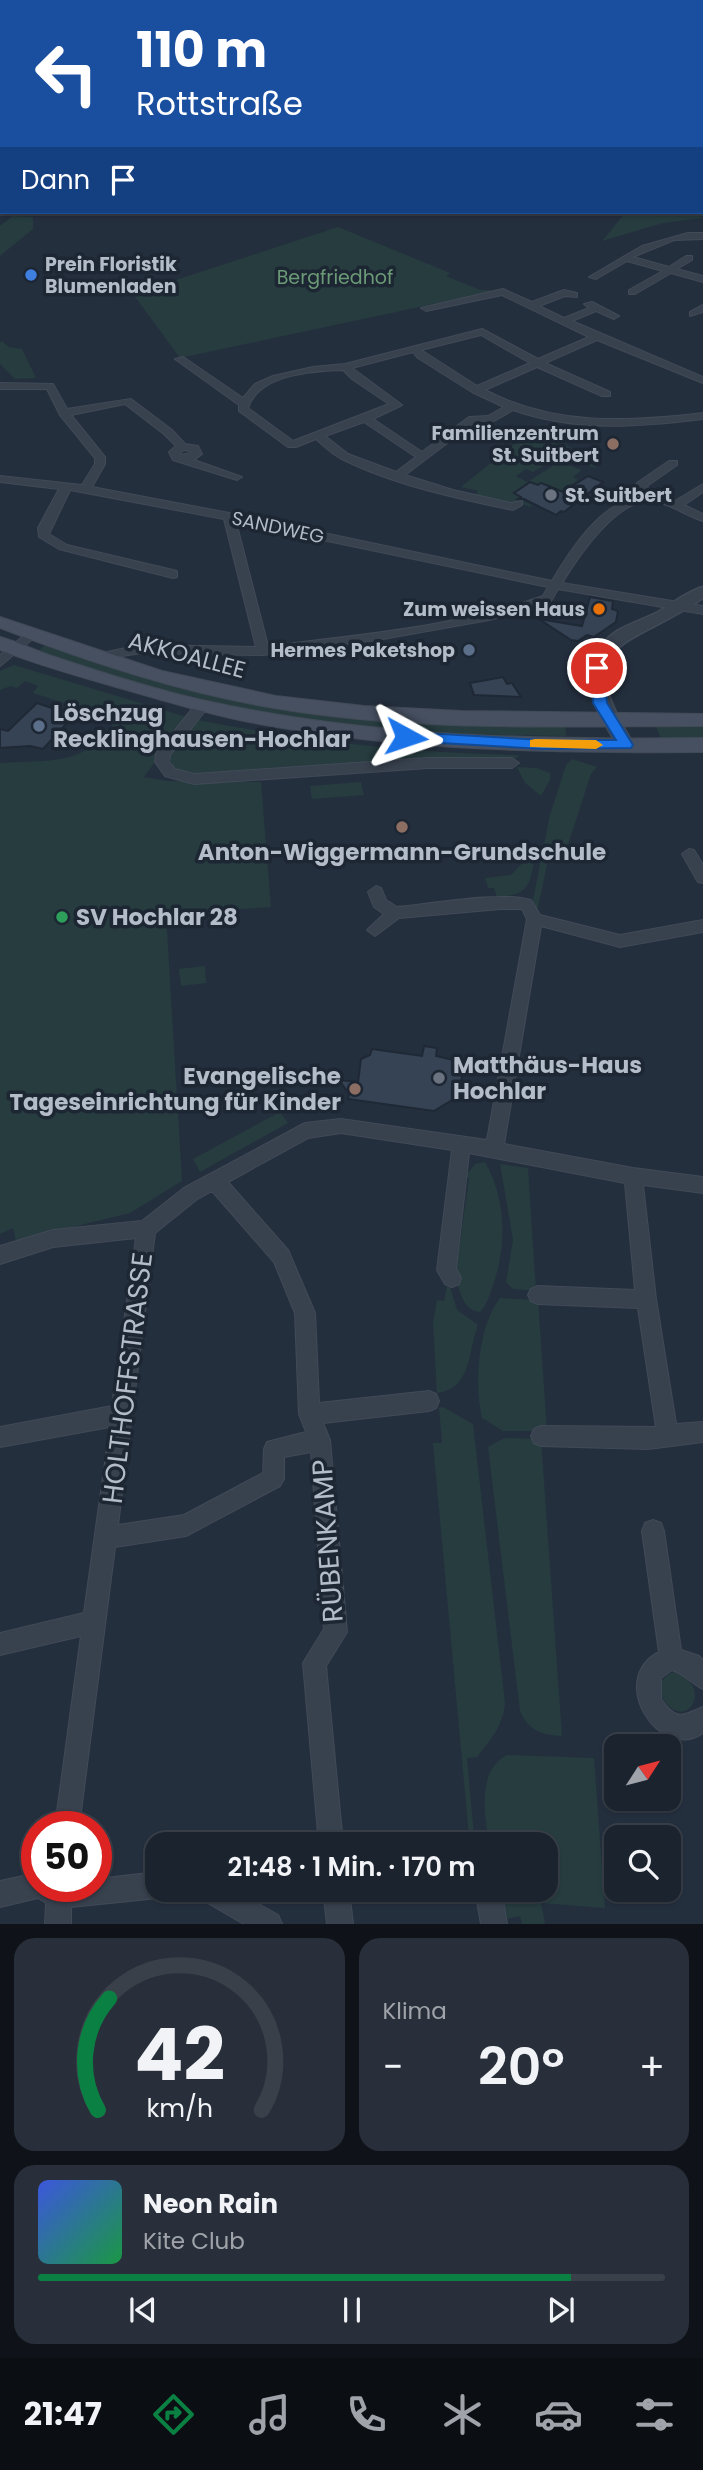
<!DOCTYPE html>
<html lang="de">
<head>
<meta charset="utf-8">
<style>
  body { margin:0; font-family:Poppins,sans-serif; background:#282f3a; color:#f1f3f6; height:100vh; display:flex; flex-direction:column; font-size:26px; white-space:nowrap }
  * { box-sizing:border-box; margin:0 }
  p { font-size:23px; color:#a0a4aa }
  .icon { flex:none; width:38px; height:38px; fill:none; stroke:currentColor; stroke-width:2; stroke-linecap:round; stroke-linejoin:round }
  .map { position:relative; height:1924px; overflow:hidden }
  .details { display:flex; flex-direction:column; gap:14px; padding:14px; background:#0f1319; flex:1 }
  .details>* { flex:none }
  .guide { position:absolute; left:0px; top:0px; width:704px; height:214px; box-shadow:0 2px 5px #0004,0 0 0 2px #39404a; background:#1a4fa0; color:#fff; overflow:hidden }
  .needle { width:46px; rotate:54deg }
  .buttons { position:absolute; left:604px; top:1734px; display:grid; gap:14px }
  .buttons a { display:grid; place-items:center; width:77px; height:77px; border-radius:14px; background:#1b232e; box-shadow:0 2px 5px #0004,0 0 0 2px #39404a; font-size:35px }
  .speed { position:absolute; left:21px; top:1811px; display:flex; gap:14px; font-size:35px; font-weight:700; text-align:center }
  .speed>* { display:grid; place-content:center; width:91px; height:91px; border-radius:50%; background:#1b232e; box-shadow:0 2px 5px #0004,0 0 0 2px #39404a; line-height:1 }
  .speed .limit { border:10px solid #d22; background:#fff; color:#111 }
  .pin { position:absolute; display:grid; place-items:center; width:60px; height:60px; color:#fff; margin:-30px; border:4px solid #fff; border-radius:50%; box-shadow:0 2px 7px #0007 }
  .me { position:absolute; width:77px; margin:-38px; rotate:95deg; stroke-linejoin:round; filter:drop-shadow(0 0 5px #0008) }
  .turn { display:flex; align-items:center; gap:24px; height:147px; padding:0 21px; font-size:32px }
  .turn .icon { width:91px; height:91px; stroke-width:2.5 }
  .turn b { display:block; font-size:49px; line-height:60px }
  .then { display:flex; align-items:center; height:66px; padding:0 21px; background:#0003; gap:14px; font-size:26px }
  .big { font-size:52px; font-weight:600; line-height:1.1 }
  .details .widget { flex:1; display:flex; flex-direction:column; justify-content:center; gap:10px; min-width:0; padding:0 24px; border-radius:21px; background:#282f3a }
  .details .dial { align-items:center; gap:0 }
  .dial svg { height:182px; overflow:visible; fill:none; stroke:#39404a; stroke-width:7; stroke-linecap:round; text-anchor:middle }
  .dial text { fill:#f1f3f6; stroke:none }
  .song { display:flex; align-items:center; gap:21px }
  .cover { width:84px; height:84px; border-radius:10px; background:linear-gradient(135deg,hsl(230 70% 55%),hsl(140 70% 35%)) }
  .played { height:7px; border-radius:4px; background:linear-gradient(90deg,#0b8043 85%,#39404a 85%) }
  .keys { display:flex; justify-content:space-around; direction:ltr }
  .heat { display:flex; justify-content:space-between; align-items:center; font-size:38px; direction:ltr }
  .details .tiles { flex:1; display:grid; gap:14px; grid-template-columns:1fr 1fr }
  .widget:last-child { grid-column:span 2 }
  .trip { position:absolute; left:145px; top:1832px; width:413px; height:70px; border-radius:21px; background:#1b232e; box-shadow:0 2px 5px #0004,0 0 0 2px #39404a; font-weight:600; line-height:70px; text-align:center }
  .tabs { display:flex; height:112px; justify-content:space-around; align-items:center; background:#0b0e12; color:#a0a4aa }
  .tabs .icon { width:49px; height:49px }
  .tabs .active { color:#0b8043 }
  .tabs b { font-size:32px; color:#f1f3f6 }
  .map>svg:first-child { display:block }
  .green { fill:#263c3f }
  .building { fill:#364354; stroke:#1f2835; stroke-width:2 }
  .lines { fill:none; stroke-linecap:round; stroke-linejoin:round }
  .minor-casing { stroke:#414a57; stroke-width:2 }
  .tertiary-casing { stroke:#414a57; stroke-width:3 }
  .secondary-casing { stroke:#414a57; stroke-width:2 }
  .minor { fill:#38414e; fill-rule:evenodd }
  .tertiary { fill:#38414e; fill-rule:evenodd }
  .secondary { fill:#465061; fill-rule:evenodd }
  .route { fill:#1a73e8; stroke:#114b97; stroke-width:2 }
  .slow { fill:#f59e0b }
  .shop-dot { fill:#3f7fe0; stroke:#1d2633; stroke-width:2.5 }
  .education-dot { fill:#8d6e63; stroke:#1d2633; stroke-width:2.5 }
  .worship-dot { fill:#6b7280; stroke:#1d2633; stroke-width:2.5 }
  .food-dot { fill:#e8710a; stroke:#1d2633; stroke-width:2.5 }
  .service-dot { fill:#5c6f8a; stroke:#1d2633; stroke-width:2.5 }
  .leisure-dot { fill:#2e9e5b; stroke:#1d2633; stroke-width:2.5 }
  .labels { text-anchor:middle; stroke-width:7; stroke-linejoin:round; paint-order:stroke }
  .far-poi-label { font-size:19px; font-weight:bold; fill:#b4bcc9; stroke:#1d2633; text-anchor:end }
  .far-park-label { font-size:19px; fill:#6b9a76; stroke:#1d2633 }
  .far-street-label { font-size:19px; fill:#b4bcc9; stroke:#1d2633 }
  .street-label { font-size:23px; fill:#b4bcc9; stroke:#1d2633 }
  .poi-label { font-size:23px; font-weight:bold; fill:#b4bcc9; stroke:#1d2633; text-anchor:start }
  .near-street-label { font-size:28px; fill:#b4bcc9; stroke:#1d2633 }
</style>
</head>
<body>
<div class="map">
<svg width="703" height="1924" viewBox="0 0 703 1924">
  <rect width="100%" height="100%" fill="#242f3e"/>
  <!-- green -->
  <path class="green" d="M626 212H694L703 218 663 223 602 241Z
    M13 216 33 217V229L0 256V226Z
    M338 227 450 273 446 276 480 290H490V292L180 358 133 294Z
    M2 341 9 347 22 349 36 378 15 379 0 364V342Z
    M539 424 598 469 560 456 533 472 526 469 516 476 529 483 514 493 521 497 519 499 532 505 530 507 518 502 512 505 475 496 478 491 461 487Z
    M559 462 582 470 573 477 578 480 561 492 541 483 538 485 529 481Z
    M46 644 230 696 565 723 566 736C504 735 442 735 380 728 262 717 149 690 37 652Z
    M14 665 187 717 144 777 167 781 261 782 271 907 166 914 182 1181 130 1213 16 1241 13 1228 0 1234V763C54 759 82 768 116 720L33 693 38 686 25 681 17 688 11 686 0 690V671Z
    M198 720C305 741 411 753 520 755L512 761 196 775 173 769 169 756Z
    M656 727H703V740H662Z
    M572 759 597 767 591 774 565 854 550 851 537 912 533 907V900L550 815 566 765Z
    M517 767 537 768 550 773V780L541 796 525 783Z
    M361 782 364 795 312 799 310 786Z
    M535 854C530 884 531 895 497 897L494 888H488L485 878 511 875 528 857Z
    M205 966 206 983 181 986 179 969Z
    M280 1112 288 1123 200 1172 193 1159Z
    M485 1162C507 1200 507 1248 492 1288 489 1296 487 1305 480 1312 458 1311 456 1273 452 1256L458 1257 469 1178 462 1177V1171L469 1172 475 1164Z
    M500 1164 528 1168 536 1291 513 1289 506 1282 513 1240Z
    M448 1280 457 1310 477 1324V1328C468 1353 471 1389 437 1393L433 1323 437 1300 444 1301Z
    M500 1298 538 1300 547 1431H503L482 1418C474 1384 478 1326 500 1298Z
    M443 1407 473 1424 505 1703C503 1726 491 1739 477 1757L467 1758 474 1836 469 1837 433 1443H442L439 1408Z
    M504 1438 541 1439 562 1736C542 1735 529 1731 520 1711L488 1447Z
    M674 1672C688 1676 701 1690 692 1705 678 1728 640 1685 674 1672Z
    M507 1755 594 1758 605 1908 541 1903 545 1924H522L520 1916 501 1920 496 1890H546V1844H489C485 1815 476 1771 507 1755Z"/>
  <!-- building -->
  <path class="building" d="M588 476 603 482 564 512 561 511 556 515 524 499H518L521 497 514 493 530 482 538 485 541 483 563 492Z
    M590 597 613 601 612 609 618 611 616 622 594 637 587 635 578 641 571 640 539 619 582 626Z
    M503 677 507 684 512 683 521 697 474 695 470 683Z
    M37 703 61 711 54 717 68 722 43 749 30 746 0 748V729L8 731Z
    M424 1046 437 1048 436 1056 462 1062 461 1071 463 1072 457 1097 434 1111 348 1099 349 1094 339 1080 358 1082 361 1059 370 1055 372 1049 422 1056Z"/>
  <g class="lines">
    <!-- minor casing -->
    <g class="minor-casing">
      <path id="minor" d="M59 0H65L66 2H60Z
        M0 50H2V54H0Z
        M0 83H2L0 88Z
        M688 233H703V239L674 240 633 257 669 267 686 256H692V260L677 269 703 276V282L671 273 635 294H629V290L663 271 627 261 596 279 589 277 642 246Z
        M503 289 532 302 564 290 577 293V297L565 296 539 306 564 318 589 308 584 304 592 302 619 316 614 319 596 311 572 321 703 377V383L597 340 545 363 610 392V396H602L537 367 485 390C554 426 627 422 703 413V419C638 427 576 432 513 410L494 421 475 422 405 475 453 490 511 503 522 501V505L513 510C456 498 394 485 342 459 332 454 324 446 316 439L296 447H288L239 411V405L175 359 183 357 243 398 255 384 273 376 313 367 345 364 482 329 538 359 589 337 502 295 426 311 421 308ZM481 335 530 363 477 386 421 350ZM413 352 418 358 472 392 504 407 488 416 469 417 422 452 373 419 402 405 352 368ZM343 370 352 379 389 404 293 441 248 408C259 374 313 371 343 370ZM364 422 416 457 396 472 348 454 325 436Z
        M703 305V312L690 316V312Z
        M0 383 53 384 67 409 131 399 172 430 185 444 198 446 202 454 194 460 242 477 237 480 173 460 169 452 176 446 164 434 125 404 71 415 105 457V464L92 487 229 513 552 581C571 549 601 502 641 496L636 485 637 483 669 461H677V465L647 486 652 495 675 501 703 484V492L684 505 703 514V521C686 516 670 503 652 501 617 498 578 557 562 583L703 606V614L558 589 551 601 527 610 489 620 377 640 263 655 141 653 97 660V654L141 645 256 647 224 519 70 490 49 534 67 545 177 571V577L173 578 59 549 39 537 38 528 59 489 0 482V476L82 485 95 464V458L60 415 47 389H0ZM184 450 190 451 191 453 181 455 180 453ZM236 522 548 587 543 596C457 627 358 635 268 646Z
        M31 630 35 631V637L0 666V655Z
        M202 702 209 706 170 755 169 762 175 769 194 774 428 758H512L519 763 512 768H428L194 784 165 776 155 762 156 754 197 703Z
        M689 849 694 850 703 865V883L698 882 682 854Z
        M376 886 381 888 386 900 397 907C430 904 503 891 531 900L540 915 620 935 703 920V932L620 947 541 926 504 1144 633 1168 703 1177V1193L643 1185 656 1299 676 1424 703 1422V1442L648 1449 541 1446 534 1443 531 1436 534 1429 541 1426 656 1427 638 1308 538 1304 531 1301 528 1295 531 1289 538 1286 635 1290 625 1183 469 1153 456 1268 461 1278 459 1284 452 1287 445 1284 437 1270 452 1150 341 1133 308 1138 228 1182 288 1250 315 1313 319 1403 429 1391 436 1394 439 1401 436 1408 429 1411 323 1423 330 1440 347 1632 326 1666 343 1844H319L303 1663 324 1629 311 1452 284 1457V1479L280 1486 186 1536 115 1547 79 1827H55L81 1636 0 1655V1633L84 1613 110 1427 0 1447V1427L112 1406 136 1238 53 1247 0 1264V1246L53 1230 142 1221 184 1188 305 1123 341 1119 487 1140 527 919 522 909H500L399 918 375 936 367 930 384 914 374 907 368 892ZM212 1191 274 1262 295 1313 299 1414 306 1432 267 1442 264 1449 263 1473 184 1515 118 1525 155 1233 196 1200Z
        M653 1520 661 1523 664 1531 681 1650 699 1656 703 1660V1689C691 1683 685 1674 672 1670L661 1678V1699C676 1721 682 1716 703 1707V1733C660 1763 606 1680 659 1652L642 1531 645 1523Z
        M158 1872V1890H169L167 1894 158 1898 71 1907V1924H45L46 1903 38 1898 0 1907V1881L37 1873V1886H96V1879Z
        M197 1890H234L278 1915 282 1924H244L201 1899Z
        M323 1890H349L353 1924H327Z
        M475 1890H501L507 1924H481Z"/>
    </g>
    <!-- tertiary casing -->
    <g class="tertiary-casing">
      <path id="tertiary" d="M703 587V598C630 649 567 637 634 745L626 751 620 749C596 711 568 664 617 631 629 624 644 619 656 613 671 605 687 591 703 587Z"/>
    </g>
    <!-- secondary casing -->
    <g class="secondary-casing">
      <path id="secondary" d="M0 617 162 671 276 696 364 706 461 711 703 714V726C561 726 415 732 274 708 180 692 89 662 0 628Z
        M0 637C19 642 36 651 55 657 103 673 153 689 202 700 367 737 535 740 703 738V752C556 753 409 751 265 725 214 716 165 701 116 687 77 676 38 665 0 650Z"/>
    </g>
    <!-- minor -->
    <use href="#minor" class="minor"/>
    <!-- tertiary -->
    <use href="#tertiary" class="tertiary"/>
    <!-- secondary -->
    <use href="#secondary" class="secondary"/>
  </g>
  <!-- route -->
  <path class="route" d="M597 664 604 668 607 703 633 745 631 748 543 749 406 741 399 737 406 732 543 740H616L593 703 591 668Z"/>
  <!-- slow -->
  <path class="slow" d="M535 739 596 740 603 745 596 749 530 747V740Z"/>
  <!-- markers -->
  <circle class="shop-dot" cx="31" cy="275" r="7"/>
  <g class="education-dot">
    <circle cx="613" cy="444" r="7"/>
    <circle cx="402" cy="827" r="7"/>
    <circle cx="355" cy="1089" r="7"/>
  </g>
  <g class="worship-dot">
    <circle cx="551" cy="495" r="7"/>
    <circle cx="439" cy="1078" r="7"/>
  </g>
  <circle class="food-dot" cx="599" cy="609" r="7"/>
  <g class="service-dot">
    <circle cx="469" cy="650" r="7"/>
    <circle cx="39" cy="726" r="7"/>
  </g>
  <circle class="leisure-dot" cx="62" cy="917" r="7"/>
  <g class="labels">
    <!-- far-poi labels -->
    <g class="far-poi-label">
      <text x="45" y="271" text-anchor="start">Prein Floristik<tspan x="45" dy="22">Blumenladen</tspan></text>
      <text x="599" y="440">Familienzentrum<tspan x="599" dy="22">St. Suitbert</tspan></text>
      <text x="565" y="502" text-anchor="start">St. Suitbert</text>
      <text x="585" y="616">Zum weissen Haus</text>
      <text x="455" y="657">Hermes Paketshop</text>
    </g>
    <!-- far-park labels -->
    <g class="far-park-label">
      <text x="335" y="284">Bergfriedhof</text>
    </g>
    <!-- far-street labels -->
    <g class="far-street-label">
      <text transform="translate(278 527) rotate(12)" y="7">SANDWEG</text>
    </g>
    <!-- street labels -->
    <g class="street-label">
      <text transform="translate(187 655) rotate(15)" y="8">AKKOALLEE</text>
    </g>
    <!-- poi labels -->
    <g class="poi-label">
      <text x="53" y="721">Löschzug<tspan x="53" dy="26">Recklinghausen-Hochlar</tspan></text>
      <text x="402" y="860" text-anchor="middle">Anton-Wiggermann-Grundschule</text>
      <text x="76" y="925">SV Hochlar 28</text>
      <text x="453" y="1073">Matthäus-Haus<tspan x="453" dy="26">Hochlar</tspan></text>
      <text x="341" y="1084" text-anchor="end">Evangelische<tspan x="341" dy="26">Tageseinrichtung für Kinder</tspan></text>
    </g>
    <!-- near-street labels -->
    <g class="near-street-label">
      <text transform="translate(127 1378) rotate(-83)" y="10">HOLTHOFFSTRASSE</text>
      <text transform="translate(327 1541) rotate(-94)" y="10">RÜBENKAMP</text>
    </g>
  </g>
</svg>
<div class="buttons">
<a><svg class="needle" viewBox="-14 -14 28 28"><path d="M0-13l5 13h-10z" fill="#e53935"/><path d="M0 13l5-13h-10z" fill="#a0a4aa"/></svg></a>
<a><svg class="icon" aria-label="search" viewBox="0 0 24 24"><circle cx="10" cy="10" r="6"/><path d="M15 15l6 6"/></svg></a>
</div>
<div class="speed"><div class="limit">50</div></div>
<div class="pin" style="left:597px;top:668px;background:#d93025"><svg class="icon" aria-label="arrive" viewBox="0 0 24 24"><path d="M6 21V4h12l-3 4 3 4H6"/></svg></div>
<svg class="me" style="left:406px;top:737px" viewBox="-20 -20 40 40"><path d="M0-17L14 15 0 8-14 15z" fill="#1a73e8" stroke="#fff" stroke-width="4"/></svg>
<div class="trip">21:48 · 1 Min. · 170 m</div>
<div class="guide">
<div class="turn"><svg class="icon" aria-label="left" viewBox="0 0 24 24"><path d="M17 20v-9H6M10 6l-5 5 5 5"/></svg><div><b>110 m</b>Rottstraße</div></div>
<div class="then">Dann<svg class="icon" aria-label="arrive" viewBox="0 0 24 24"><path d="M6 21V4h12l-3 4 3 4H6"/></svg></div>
</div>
</div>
<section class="details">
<div class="tiles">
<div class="widget dial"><svg viewBox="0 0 100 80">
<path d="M14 69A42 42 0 1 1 86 69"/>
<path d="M14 69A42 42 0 0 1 19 20" stroke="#0b8043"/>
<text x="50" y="56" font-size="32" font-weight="700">42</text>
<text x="50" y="72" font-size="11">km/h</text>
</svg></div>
<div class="widget"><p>Klima</p>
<div class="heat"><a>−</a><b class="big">20°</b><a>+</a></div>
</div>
<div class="widget">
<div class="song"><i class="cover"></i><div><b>Neon Rain</b><p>Kite Club</p></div></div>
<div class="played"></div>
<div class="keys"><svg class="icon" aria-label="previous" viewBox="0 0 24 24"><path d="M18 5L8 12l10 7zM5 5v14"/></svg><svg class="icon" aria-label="pause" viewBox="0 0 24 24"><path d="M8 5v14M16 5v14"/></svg><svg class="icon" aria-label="next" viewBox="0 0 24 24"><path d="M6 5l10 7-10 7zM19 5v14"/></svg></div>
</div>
</div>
</section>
<nav class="tabs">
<b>21:47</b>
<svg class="icon active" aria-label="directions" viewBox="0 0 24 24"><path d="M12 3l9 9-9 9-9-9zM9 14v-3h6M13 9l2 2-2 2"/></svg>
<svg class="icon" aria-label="music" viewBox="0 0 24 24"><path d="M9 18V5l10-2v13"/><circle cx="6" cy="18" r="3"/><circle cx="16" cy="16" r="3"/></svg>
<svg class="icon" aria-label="phone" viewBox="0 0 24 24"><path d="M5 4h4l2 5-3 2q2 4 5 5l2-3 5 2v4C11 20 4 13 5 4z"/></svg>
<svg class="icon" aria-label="climate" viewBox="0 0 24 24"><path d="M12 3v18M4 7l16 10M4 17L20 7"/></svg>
<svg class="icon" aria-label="car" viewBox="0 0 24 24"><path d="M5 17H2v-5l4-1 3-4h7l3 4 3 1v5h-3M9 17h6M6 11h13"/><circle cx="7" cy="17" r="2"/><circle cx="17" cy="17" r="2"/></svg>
<svg class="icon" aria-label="filters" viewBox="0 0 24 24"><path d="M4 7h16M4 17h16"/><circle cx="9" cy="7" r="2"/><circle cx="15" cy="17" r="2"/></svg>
</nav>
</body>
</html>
